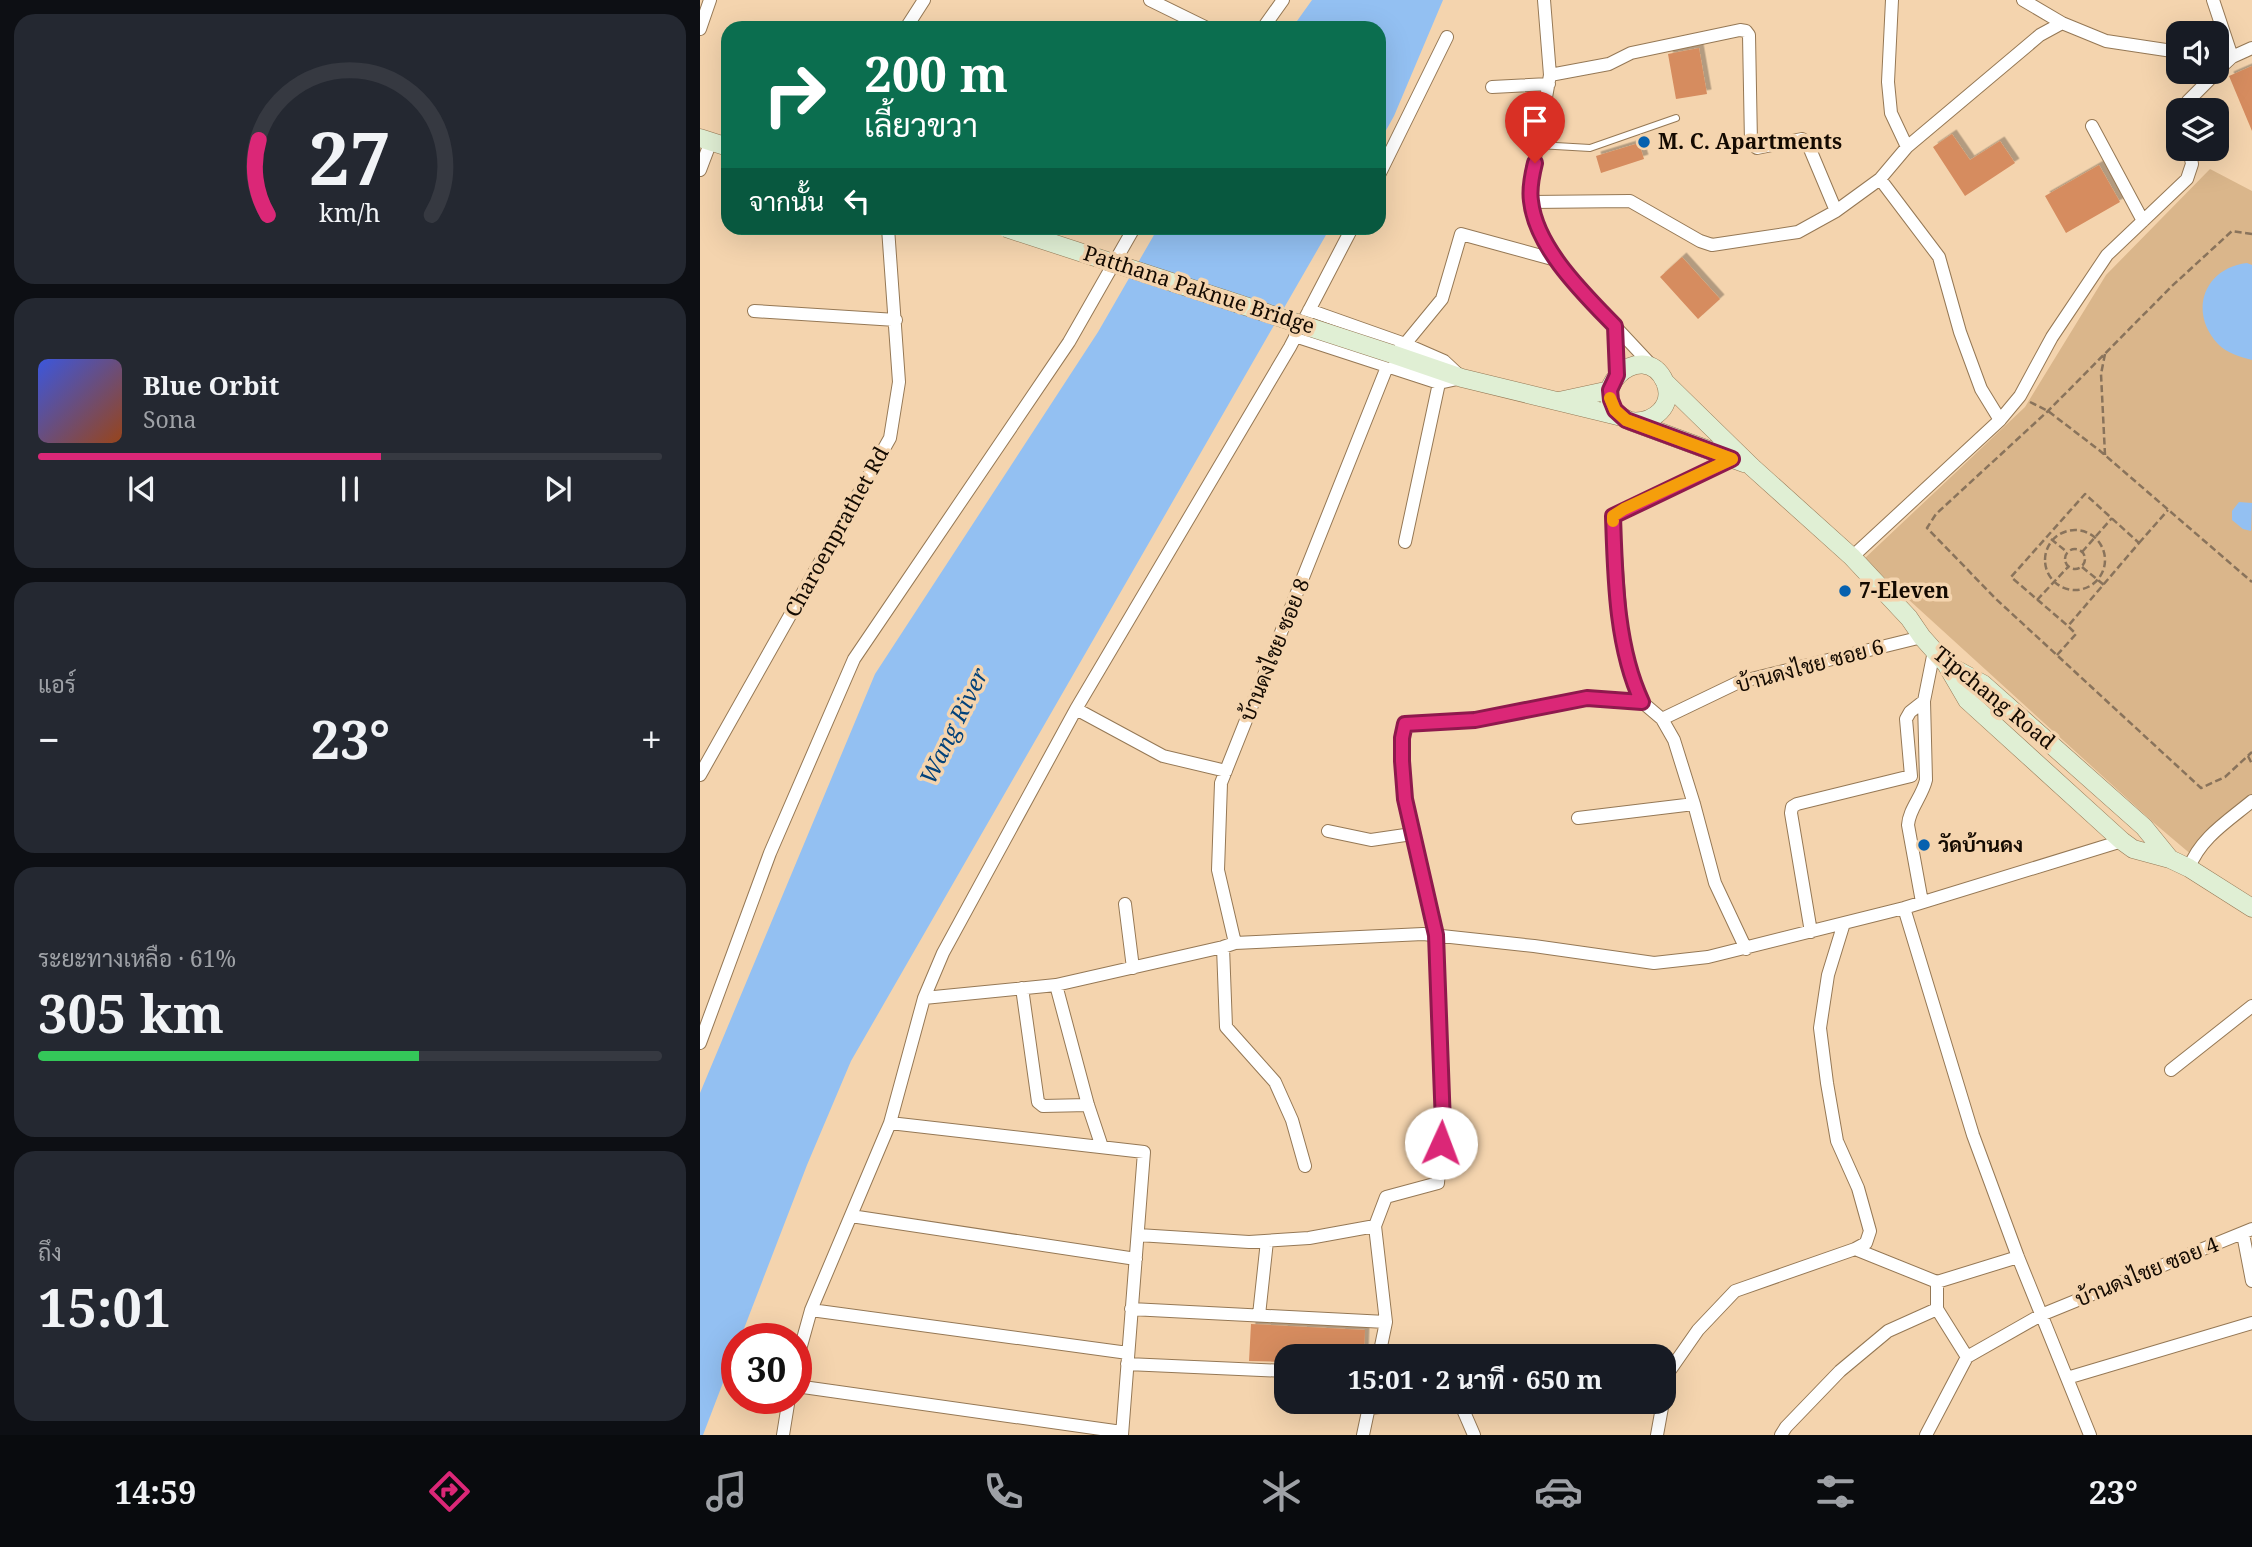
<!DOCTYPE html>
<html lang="th">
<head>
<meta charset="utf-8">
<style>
  body { margin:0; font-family:"Noto Serif",Sarabun,serif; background:#242831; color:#f1f3f6; height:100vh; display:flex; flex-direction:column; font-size:26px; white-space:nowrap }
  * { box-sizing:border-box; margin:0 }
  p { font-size:23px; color:#9ea1a6 }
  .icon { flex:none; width:38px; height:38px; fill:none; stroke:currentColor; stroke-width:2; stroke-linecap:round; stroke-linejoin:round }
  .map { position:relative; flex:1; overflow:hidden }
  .drawer { display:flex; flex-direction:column; gap:14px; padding:14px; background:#0d0f14; width:700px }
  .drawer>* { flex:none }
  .top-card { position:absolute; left:21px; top:21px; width:665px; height:214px; border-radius:21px; box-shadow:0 7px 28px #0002; background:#0b6e4f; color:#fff; overflow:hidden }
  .buttons { position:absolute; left:1466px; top:21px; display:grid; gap:14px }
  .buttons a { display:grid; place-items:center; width:63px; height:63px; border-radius:14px; background:#171b24; box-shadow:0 7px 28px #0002; font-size:35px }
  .speed { position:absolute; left:21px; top:1323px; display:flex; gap:14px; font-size:35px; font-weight:700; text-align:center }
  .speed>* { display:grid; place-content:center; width:91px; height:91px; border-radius:50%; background:#171b24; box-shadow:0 7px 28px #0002; line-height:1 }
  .speed .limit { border:10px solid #d22; background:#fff; color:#111 }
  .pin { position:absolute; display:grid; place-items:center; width:60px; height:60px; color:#fff; margin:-72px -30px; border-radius:50% 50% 50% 0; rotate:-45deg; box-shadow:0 0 7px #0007 }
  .pin .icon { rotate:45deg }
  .me { position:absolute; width:77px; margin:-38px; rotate:2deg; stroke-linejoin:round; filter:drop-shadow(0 0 5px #0008) }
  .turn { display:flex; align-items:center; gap:24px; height:147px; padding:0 28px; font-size:32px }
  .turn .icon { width:91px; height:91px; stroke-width:2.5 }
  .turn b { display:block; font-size:49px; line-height:60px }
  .then { display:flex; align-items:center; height:66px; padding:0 28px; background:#0003; gap:14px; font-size:26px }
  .big { font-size:52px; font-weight:700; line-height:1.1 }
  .drawer .widget { flex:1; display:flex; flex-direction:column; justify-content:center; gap:10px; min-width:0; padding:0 24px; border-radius:21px; background:#242831 }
  .drawer .dial { align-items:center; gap:0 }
  .dial svg { height:182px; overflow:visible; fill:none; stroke:#363941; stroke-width:7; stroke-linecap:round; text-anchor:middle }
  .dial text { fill:#f1f3f6; stroke:none }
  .song { display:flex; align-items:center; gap:21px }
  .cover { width:84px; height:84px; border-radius:10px; background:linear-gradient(135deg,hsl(230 70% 55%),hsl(20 70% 35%)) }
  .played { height:7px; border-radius:4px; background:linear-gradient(90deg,#db2777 55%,#363941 55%) }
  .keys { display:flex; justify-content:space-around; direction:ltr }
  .heat { display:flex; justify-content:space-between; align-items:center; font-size:38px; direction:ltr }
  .charge { height:10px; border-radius:5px; background:linear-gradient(90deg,#34c759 61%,#363941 0) }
  .trip { position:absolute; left:574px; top:1344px; width:402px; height:70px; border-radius:21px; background:#171b24; box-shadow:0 7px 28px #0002; font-weight:700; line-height:70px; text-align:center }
  .menu { display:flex; height:112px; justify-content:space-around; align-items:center; background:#090b0e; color:#9ea1a6 }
  .menu .icon { width:49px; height:49px }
  .menu .selected { color:#db2777 }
  .menu b { font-size:32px; color:#f1f3f6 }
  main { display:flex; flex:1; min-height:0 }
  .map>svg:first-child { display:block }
  .green { fill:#dab68b }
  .water { fill:#93c0f2 }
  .building { fill:#d68c5f; filter:url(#shadow) }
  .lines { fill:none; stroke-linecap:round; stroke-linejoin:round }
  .lane-casing { stroke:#957855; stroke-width:8 }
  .street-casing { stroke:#957855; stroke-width:14 }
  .secondary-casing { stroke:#957855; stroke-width:19 }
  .path { stroke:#89735b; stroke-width:2.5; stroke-dasharray:7 3.5; stroke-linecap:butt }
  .lane { stroke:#fff; stroke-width:6 }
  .street { stroke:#fff; stroke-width:12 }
  .secondary { stroke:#e0efd4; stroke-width:18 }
  .secondary-bridge-casing { stroke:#957855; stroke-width:19; stroke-linecap:butt }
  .secondary-bridge { stroke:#e0efd4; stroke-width:18 }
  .route-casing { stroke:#8e194d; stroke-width:18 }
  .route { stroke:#db2777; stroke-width:12 }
  .slow { stroke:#f59e0b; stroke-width:12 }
  .poi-dot { fill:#0661af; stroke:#f4d4ae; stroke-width:2.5 }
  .labels { text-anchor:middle; stroke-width:7; stroke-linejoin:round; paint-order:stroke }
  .poi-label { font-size:21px; font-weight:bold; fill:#140a01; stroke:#f4d4ae; text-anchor:start }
  .street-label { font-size:21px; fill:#140a01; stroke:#f4d4ae }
  .water-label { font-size:23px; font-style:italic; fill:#03427a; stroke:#f4d4ae }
</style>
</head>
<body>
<main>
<section class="drawer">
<div class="widget dial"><svg viewBox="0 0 100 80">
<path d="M14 69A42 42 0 1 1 86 69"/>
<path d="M14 69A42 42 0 0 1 10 36" stroke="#db2777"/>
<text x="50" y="56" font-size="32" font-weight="700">27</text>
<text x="50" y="72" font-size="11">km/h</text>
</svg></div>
<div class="widget">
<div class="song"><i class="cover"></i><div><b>Blue Orbit</b><p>Sona</p></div></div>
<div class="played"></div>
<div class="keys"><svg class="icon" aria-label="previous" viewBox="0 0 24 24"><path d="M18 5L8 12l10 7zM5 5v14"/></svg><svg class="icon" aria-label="pause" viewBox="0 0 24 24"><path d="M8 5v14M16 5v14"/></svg><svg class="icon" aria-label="next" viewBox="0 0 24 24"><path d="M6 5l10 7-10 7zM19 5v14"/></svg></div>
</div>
<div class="widget"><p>แอร์</p>
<div class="heat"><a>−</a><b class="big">23°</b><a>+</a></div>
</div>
<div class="widget"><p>ระยะทางเหลือ · 61%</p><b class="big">305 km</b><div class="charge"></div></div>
<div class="widget"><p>ถึง</p><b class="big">15:01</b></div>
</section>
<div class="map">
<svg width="1552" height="1435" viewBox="0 0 1552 1435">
  <defs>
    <filter id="shadow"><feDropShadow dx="4.5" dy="-4.5" stdDeviation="0" flood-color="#0004"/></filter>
  </defs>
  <rect width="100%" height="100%" fill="#f4d4ae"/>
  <!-- green -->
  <path class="green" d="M1510 169 1552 191V803L1493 856 1454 823 1164 559 1325 407 1406 275Z"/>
  <!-- water -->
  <path class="water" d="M612 0H743L694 116 679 143V28H592Z
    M458 228H630L151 1061 107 1165 40 1339H37V1346L3 1435H0V1093L175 674 398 332Z
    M1547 263 1552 265V360C1540 357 1527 353 1518 344 1488 312 1504 268 1547 263Z
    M1539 502 1552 503 1551 531 1543 529 1532 520V511Z"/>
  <!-- building -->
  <path class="building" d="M999 48 1007 94 976 99 968 54Z
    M1552 66V131L1529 76Z
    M1252 134 1270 160 1300 141 1315 163 1265 196 1233 147Z
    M939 143 944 159 901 173 896 156Z
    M1399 165 1420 202 1366 233 1345 196Z
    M982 257 1020 299 998 319 960 277Z
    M551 1324 665 1330 664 1356H586V1362L549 1361Z"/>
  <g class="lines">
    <!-- lane casing -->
    <g class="lane-casing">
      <path id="lane" d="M838 145 890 148 976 118"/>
    </g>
    <!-- street casing -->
    <g class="street-casing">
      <path id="street" d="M450 0 507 28
        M844 0 850 75 831 181V202L840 232 856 260 882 291 954 368
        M1192 0 1188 82 1191 113 1207 147
        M1323 0 1362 23 1406 41 1479 52
        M1513 0 1532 57 1517 71
        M206 28 224 0
        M563 28 583 0
        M0 29 10 0
        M1517 56 1532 57 1552 48
        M850 75 909 64 931 53 1040 30 1046 31 1049 35 1051 143 1057 148 1102 139 1107 142 1136 211
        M792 87 849 84
        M1484 110 1488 101 1517 72
        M1392 126 1443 221
        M0 170 11 141
        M679 175 747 37
        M1180 179 1239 257 1260 332 1281 389 1300 420
        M831 202 930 201 1000 241 1012 245 1098 232 1136 211 1180 179 1207 147 1340 35 1362 23
        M609 310 705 344 744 361 759 375
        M54 311 196 320
        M915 326 917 375
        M595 336 739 383 762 378
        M705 344 742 299 761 234 856 260
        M1032 459 913 516 922 638 936 690 942 702 962 719 974 740 994 804 1015 883 1046 949
        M705 542 739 383
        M1152 557 1300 420 1320 396 1352 337 1407 255 1487 179 1492 164 1489 149
        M376 709 463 756 526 771
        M962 719 1039 682 1222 637
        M0 775 190 438 199 382 188 228
        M878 818 994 804
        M628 831 671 840 712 834
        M1489 868C1500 838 1528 821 1552 801
        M1222 902 1208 825C1209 809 1222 797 1226 780L1224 701
        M425 904 433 968
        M1204 908 1273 1135 1318 1257 1390 1435
        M1111 932 1091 813 1092 807 1097 804 1211 776 1206 719 1210 712 1224 701 1234 651
        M535 943 518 870 521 783 687 367
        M523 947 526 1027 575 1082 592 1120 605 1166
        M356 985 388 1105 402 1147
        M322 988 338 1102 343 1106 388 1105
        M224 998 356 985 523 947 535 943 723 934 834 946 954 963 1008 957 1204 908 1422 841
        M0 1043 70 853 154 659 369 342 434 228
        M1471 1070 1552 1006
        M190 1123 444 1152 422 1435
        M151 1216 436 1259
        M675 1226 686 1197 738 1183 743 1124 736 935 705 798 702 761V739L705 724 775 720 887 698 942 702
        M1543 1234 1552 1281
        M438 1235 549 1242 609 1238 675 1226 686 1322 679 1356
        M1155 1249 1237 1282 1318 1257
        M1237 1282V1309L1267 1357
        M431 1309 686 1322
        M111 1310 428 1353
        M559 1315 567 1241
        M96 1364 111 1310 190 1123 224 998 243 953 376 709 590 347 652 228
        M427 1364 586 1371
        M1367 1378 1552 1323
        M96 1386 422 1432
        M964 1395 968 1373 998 1330 1035 1291 1155 1249 1166 1243 1170 1231 1158 1188 1137 1141 1127 1083 1120 1028 1128 975 1144 923
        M750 1402 761 1405 774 1435
        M669 1408 732 1402
        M83 1435 89 1398
        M663 1435 670 1402
        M957 1435 963 1402
        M1081 1435 1086 1427 1140 1371 1188 1331 1237 1309
        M1226 1435 1267 1357 1341 1315 1552 1229"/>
    </g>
    <!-- secondary casing -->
    <g class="secondary-casing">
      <path id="secondary" d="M0 138 28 147
        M692 354 762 378 922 417
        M965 382 1052 467 1152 557 1209 618 1222 637 1246 664 1283 684 1444 827 1470 859 1489 868 1552 908
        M859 401 910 390
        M930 421C953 424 975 406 965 382 943 334 875 398 930 421L1044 463
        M1246 664 1267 700 1422 841 1433 849 1470 859"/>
    </g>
    <!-- path -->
    <path class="path" d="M1552 234 1532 231 1472 286 1348 411 1236 514 1227 528 1296 599 1501 788 1525 777 1552 752
      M1330 402 1348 411 1399 450 1552 582
      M1405 455 1401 374 1405 354
      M1345 560a30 30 0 1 1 60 0a30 30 0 1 1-60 0Z
      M1351 539 1367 552
      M1439 543 1468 510
      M1365 559a10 10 0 1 1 20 0a10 10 0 1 1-20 0Z
      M1382 552 1412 518
      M1382 567 1404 585
      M1337 600 1368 567
      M1357 655 1376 634 1368 626 1439 543 1385 494 1311 577 1368 626
      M1548 756 1552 764"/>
    <!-- lane -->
    <use href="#lane" class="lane"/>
    <!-- street -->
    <use href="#street" class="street"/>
    <!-- secondary -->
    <use href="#secondary" class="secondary"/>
    <!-- secondary-bridge casing -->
    <g class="secondary-bridge-casing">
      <path id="secondary-bridge" d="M306 228 692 354"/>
    </g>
    <!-- secondary-bridge -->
    <use href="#secondary-bridge" class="secondary-bridge"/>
  </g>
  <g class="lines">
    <!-- route casing -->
    <g class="route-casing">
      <path id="route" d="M741 1143 743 1124 736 935 705 799 702 761V738L705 724 775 720 887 698 942 702C916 647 915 576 913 516L1032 459 926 420 915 410 911 400 910 390 917 375 915 326C884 294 836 248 831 201 829 188 832 175 835 163"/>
    </g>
    <!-- route -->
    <use href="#route" class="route"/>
    <!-- slow -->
    <path class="slow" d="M910 398 915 410 926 420 1032 459 924 509 913 516V521"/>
  </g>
  <!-- markers -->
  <g class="poi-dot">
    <circle cx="944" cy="142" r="7"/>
    <circle cx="1145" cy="591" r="7"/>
    <circle cx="1224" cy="845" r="7"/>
  </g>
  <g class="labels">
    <!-- poi labels -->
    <g class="poi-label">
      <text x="958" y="149">M. C. Apartments</text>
      <text x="1159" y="598">7-Eleven</text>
      <text x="1238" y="852">วัดบ้านดง</text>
    </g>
    <!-- street labels -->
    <g class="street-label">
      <text transform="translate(499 290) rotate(18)" y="7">Patthana Paknue Bridge</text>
      <text transform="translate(137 532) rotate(-61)" y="7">Charoenprathet Rd</text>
      <text transform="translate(575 650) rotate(-68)" y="7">บ้านดงไชย ซอย 8</text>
      <text transform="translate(1110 666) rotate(-15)" y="7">บ้านดงไชย ซอย 6</text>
      <text transform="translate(1294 698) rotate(39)" y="7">Tipchang Road</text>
      <text transform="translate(1447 1272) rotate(-22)" y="7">บ้านดงไชย ซอย 4</text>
    </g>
    <!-- water labels -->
    <g class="water-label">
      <text transform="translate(254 726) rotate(-64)" y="8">Wang River</text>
    </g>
  </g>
</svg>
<div class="buttons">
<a><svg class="icon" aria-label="sound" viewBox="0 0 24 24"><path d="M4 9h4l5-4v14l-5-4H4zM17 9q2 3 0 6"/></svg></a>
<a><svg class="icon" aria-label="layers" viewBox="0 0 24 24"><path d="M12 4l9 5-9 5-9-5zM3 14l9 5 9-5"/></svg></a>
</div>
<div class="speed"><div class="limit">30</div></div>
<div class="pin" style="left:835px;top:163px;background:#d93025"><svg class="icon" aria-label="arrive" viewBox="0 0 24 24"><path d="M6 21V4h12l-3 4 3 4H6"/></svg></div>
<svg class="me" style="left:741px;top:1143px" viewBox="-20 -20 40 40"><circle r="19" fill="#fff"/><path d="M0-13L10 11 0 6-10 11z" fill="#db2777"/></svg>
<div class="trip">15:01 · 2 นาที · 650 m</div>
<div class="top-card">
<div class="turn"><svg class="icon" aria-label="right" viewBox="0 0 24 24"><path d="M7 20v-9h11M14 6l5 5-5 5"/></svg><div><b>200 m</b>เลี้ยวขวา</div></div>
<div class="then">จากนั้น<svg class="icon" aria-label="left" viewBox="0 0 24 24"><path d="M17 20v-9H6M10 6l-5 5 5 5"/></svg></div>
</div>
</div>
</main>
<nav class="menu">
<b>14:59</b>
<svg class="icon selected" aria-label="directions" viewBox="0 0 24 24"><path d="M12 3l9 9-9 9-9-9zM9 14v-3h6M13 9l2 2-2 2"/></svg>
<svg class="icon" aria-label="music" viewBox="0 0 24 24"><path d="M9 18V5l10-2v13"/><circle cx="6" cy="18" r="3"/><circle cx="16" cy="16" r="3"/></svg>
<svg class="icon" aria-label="phone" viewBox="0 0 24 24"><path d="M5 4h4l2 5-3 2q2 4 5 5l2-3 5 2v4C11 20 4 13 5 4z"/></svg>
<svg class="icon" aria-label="climate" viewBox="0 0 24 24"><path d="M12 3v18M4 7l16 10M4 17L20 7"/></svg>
<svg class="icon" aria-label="car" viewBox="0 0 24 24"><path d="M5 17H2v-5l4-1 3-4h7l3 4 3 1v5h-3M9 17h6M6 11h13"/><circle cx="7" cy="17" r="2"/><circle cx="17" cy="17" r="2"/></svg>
<svg class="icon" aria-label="filters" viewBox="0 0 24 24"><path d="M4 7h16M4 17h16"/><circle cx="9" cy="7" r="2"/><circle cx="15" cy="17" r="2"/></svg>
<b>23°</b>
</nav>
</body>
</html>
